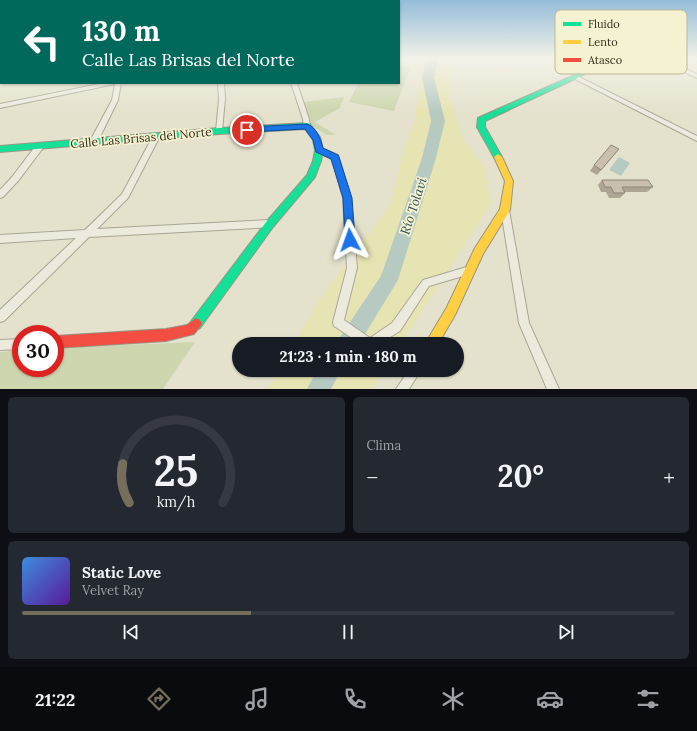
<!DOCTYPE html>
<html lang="es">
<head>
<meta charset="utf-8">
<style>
  body { margin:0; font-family:Lora,serif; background:#242831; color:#f1f3f6; height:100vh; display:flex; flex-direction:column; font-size:15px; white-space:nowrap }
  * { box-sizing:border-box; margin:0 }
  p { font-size:13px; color:#9ea1a6 }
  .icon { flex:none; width:22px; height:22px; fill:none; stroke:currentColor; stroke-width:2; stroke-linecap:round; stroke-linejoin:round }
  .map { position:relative; height:389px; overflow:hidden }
  .side { display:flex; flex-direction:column; gap:8px; padding:8px; background:#0d0f14; flex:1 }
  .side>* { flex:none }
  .banner { position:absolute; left:0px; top:0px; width:400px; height:84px; box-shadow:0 1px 3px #0004; background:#00695c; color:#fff; overflow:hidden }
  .speed { position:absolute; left:12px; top:325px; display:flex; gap:8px; font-size:20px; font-weight:700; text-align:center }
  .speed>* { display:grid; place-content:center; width:52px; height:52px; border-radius:50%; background:#171b24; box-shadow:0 1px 3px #0004; line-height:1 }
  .speed .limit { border:6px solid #d22; background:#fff; color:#111 }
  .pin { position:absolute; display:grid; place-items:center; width:34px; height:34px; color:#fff; margin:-17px; border:2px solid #fff; border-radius:50%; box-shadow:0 1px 4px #0007 }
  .me { position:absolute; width:44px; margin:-22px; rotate:356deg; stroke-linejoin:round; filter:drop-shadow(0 0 3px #0008) }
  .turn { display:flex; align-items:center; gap:14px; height:84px; padding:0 16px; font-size:18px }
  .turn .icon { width:52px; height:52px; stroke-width:2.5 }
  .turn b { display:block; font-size:28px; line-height:34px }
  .big { font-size:30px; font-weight:800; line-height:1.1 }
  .side .card { flex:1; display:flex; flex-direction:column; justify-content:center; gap:6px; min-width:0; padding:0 14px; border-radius:6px; background:#242831 }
  .side .dial { align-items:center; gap:0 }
  .dial svg { height:104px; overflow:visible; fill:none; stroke:#363941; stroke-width:7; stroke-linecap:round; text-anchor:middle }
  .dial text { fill:#f1f3f6; stroke:none }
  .song { display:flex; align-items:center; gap:12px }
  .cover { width:48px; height:48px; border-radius:6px; background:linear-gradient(135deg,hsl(210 70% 55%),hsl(270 70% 35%)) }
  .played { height:4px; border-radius:2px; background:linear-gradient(90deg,#746e5a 35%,#363941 35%) }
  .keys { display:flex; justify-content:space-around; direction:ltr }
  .heat { display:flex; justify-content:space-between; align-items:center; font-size:22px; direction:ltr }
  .side .tiles { flex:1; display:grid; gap:8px; grid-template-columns:1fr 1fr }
  .card:last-child { grid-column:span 2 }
  .trip { position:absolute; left:232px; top:337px; width:232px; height:40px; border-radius:20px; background:#171b24; box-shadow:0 1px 3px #0004; font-weight:800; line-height:40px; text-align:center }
  .dock { display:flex; height:64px; justify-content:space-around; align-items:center; background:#090b0e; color:#9ea1a6 }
  .dock .icon { width:28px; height:28px }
  .dock .on { color:#746e5a }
  .dock b { font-size:18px; color:#f1f3f6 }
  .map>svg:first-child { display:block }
  .green { fill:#cdd6ae }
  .sand { fill:#e7e4b3 }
  .water { fill:#b7cac2 }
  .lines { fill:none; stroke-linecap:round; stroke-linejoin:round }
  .river { fill:#b7cac2; fill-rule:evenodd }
  .street-casing { stroke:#a9a695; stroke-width:2 }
  .fast-casing { stroke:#989585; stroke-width:2 }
  .slow-casing { stroke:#989585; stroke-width:2 }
  .jam-casing { stroke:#989585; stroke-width:2 }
  .street { fill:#eceadd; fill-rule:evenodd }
  .fast { fill:#16e098; fill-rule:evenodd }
  .slow { fill:#ffcf43; fill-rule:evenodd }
  .jam { fill:#f24e42; fill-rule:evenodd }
  .wall { fill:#aca594 }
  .building { fill:#c8c0ac; stroke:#8c8678 }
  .route { fill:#1a73e8; stroke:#114b97 }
  .labels { text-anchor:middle; stroke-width:3.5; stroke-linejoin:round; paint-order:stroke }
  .street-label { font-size:12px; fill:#372f1d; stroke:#f5f2d1 }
  .water-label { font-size:13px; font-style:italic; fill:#2c5157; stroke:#f5f2d1 }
  .key { fill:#f5f2d1; stroke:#bcb89b; stroke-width:1 }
  .key-label { font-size:11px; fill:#372f1d }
</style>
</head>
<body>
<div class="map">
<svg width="697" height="389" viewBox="0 0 697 389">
  <rect width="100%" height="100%" fill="#e4e2cc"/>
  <!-- green -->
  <path class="green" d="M399 66 410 68 394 111 349 102 358 83H399Z
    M344 97 340 108 315 122 336 135H327L312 126 304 102Z
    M195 342 163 389H0V352L21 350V368H55V348Z"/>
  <!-- sand -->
  <path class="sand" d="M424 58H451L449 97 464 141 484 167 491 203 401 344H294L318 301 390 205 404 149 414 124Z
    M279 370H384L372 389H268Z"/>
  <!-- water -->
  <path class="water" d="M619 157 630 163 621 176 609 170Z"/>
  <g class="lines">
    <!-- river -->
    <path class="river" d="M427 58H439L434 77 445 121 436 158 398 280 359 344H337L340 337 381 276 422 158 431 121 422 77Z
      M317 370H341L331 389H307Z"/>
    <!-- street casing -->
    <g class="street-casing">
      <path id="street" d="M653 58H661L697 74V78Z
        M0 71H1V75H0Z
        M577 76 697 136V141L575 79 574 78Z
        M104 83H121L118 100 98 141 94 143 90 141 112 100 115 84 0 108V104Z
        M218 83H224L225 99 222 131 219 133 216 131 219 99Z
        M291 83H297L309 119 310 126 309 128H307L304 126 303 119Z
        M154 134H156L160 136 128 198 97 229 270 220 273 221 274 224 273 227 89 237 4 321 0 322V310L76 238 0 243V235L85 230 122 194Z
        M40 143 43 144 44 146 43 148 18 181 3 197 0 198V190L12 177 37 144Z
        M319 147 338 155 351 198 357 268 344 320 370 338 392 323 423 280 470 266 473 267 475 270 473 273 470 274 429 286 400 331 379 344H361L334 326 333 322 347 268 343 198 332 159 316 152 315 150 316 148Z
        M505 207 508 208 509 210 529 323 559 389H547L519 323 501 210 502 208Z
        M21 339V349L0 350V340Z
        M409 370H421L409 389H396Z"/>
    </g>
    <!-- fast casing -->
    <g class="fast-casing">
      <path id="fast" d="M612 58H620L485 121V127L502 157 501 159H495L477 127 478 118Z
        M307 123 310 124 320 137 323 150 321 161 315 177 273 227 200 328 196 330 192 328 190 324 192 320 267 221 307 175 313 161 315 150 313 140 305 129 219 134 0 152V146L219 128Z"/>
    </g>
    <!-- slow casing -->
    <g class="slow-casing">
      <path id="slow" d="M498 154 502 157 513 181 510 210 483 254 455 315 438 344H425L447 307 475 248 500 209 505 181 494 157Z"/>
    </g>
    <!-- jam casing -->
    <g class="jam-casing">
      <path id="jam" d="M196 318 200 320 202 324 194 334 166 341 55 348V336L166 329 187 325Z"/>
    </g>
    <!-- street -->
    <use href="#street" class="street"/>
    <!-- fast -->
    <use href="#fast" class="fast"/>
    <!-- slow -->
    <use href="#slow" class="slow"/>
    <!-- jam -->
    <use href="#jam" class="jam"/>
  </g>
  <!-- wall -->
  <path class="wall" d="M619 149 597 175 590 171 594 165Z
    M602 180 653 187 647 192H625V193L620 198H609L606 192H601L598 185Z"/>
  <!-- building -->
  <path class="building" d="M611 145 619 149 601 170 594 165Z
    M602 180H648L653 187H622L625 193H614L611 187H605Z"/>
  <!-- sky -->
  <linearGradient id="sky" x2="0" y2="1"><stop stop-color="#94bdd9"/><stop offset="0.52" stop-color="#f3f2e8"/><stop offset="1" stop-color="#f3f2e8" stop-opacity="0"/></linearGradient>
  <rect width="697" height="112" fill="url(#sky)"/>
  <!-- route -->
  <path class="route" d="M307 124C316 127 321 139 323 148L338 155 339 157 352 198 355 240 354 243 350 244 347 243 345 240 343 198 331 159 316 152 313 140 305 129 247 132 243 130 247 127Z"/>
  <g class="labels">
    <!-- street labels -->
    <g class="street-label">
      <text transform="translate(141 138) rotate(-5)" y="4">Calle Las Brisas del Norte</text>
    </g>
    <!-- water labels -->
    <g class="water-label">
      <text transform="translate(413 206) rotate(-72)" y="5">Río Tolavi</text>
    </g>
  </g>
  <!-- legend -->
  <rect x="555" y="10" width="132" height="64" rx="6" class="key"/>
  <rect x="563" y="22" width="18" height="4" fill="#16e098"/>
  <rect x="563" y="40" width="18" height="4" fill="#ffcf43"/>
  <rect x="563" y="58" width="18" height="4" fill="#f24e42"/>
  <g class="key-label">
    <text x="588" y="28">Fluido</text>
    <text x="588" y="46">Lento</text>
    <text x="588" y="64">Atasco</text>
  </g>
</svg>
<div class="speed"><div class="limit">30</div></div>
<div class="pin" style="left:247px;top:130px;background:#d93025"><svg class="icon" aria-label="arrive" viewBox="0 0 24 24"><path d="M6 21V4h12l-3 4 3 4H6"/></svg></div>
<svg class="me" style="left:350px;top:240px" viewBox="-20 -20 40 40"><path d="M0-17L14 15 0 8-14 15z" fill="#1a73e8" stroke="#fff" stroke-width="4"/></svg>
<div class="trip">21:23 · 1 min · 180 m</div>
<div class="banner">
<div class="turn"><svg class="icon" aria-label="left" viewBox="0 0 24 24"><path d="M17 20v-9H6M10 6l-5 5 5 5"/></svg><div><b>130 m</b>Calle Las Brisas del Norte</div></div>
</div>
</div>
<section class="side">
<div class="tiles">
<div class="card dial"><svg viewBox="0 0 100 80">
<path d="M14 69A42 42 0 1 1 86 69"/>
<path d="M14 69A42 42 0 0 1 9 39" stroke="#746e5a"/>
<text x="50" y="56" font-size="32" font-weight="700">25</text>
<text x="50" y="72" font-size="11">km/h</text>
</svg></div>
<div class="card"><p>Clima</p>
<div class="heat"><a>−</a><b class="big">20°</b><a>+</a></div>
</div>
<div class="card">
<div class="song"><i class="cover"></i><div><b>Static Love</b><p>Velvet Ray</p></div></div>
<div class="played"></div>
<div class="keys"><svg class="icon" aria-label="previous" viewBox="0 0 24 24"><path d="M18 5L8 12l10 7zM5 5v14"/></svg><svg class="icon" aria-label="pause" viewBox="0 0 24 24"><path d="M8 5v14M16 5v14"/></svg><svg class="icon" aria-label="next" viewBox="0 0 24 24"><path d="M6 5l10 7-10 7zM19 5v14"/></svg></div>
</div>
</div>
</section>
<nav class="dock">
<b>21:22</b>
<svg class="icon on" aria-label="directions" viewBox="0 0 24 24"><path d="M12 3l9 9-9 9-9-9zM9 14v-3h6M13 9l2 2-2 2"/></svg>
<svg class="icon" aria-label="music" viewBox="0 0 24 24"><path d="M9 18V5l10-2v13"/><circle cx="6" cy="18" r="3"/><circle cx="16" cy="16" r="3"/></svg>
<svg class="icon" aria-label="phone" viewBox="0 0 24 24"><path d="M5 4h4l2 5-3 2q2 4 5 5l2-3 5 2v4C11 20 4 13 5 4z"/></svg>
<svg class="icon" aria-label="climate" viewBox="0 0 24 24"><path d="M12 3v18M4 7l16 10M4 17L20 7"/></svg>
<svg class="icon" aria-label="car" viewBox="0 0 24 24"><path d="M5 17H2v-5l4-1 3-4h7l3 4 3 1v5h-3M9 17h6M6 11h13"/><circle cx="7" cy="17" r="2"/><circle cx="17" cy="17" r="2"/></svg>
<svg class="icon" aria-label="filters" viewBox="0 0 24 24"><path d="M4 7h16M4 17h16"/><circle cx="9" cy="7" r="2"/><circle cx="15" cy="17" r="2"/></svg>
</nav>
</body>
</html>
